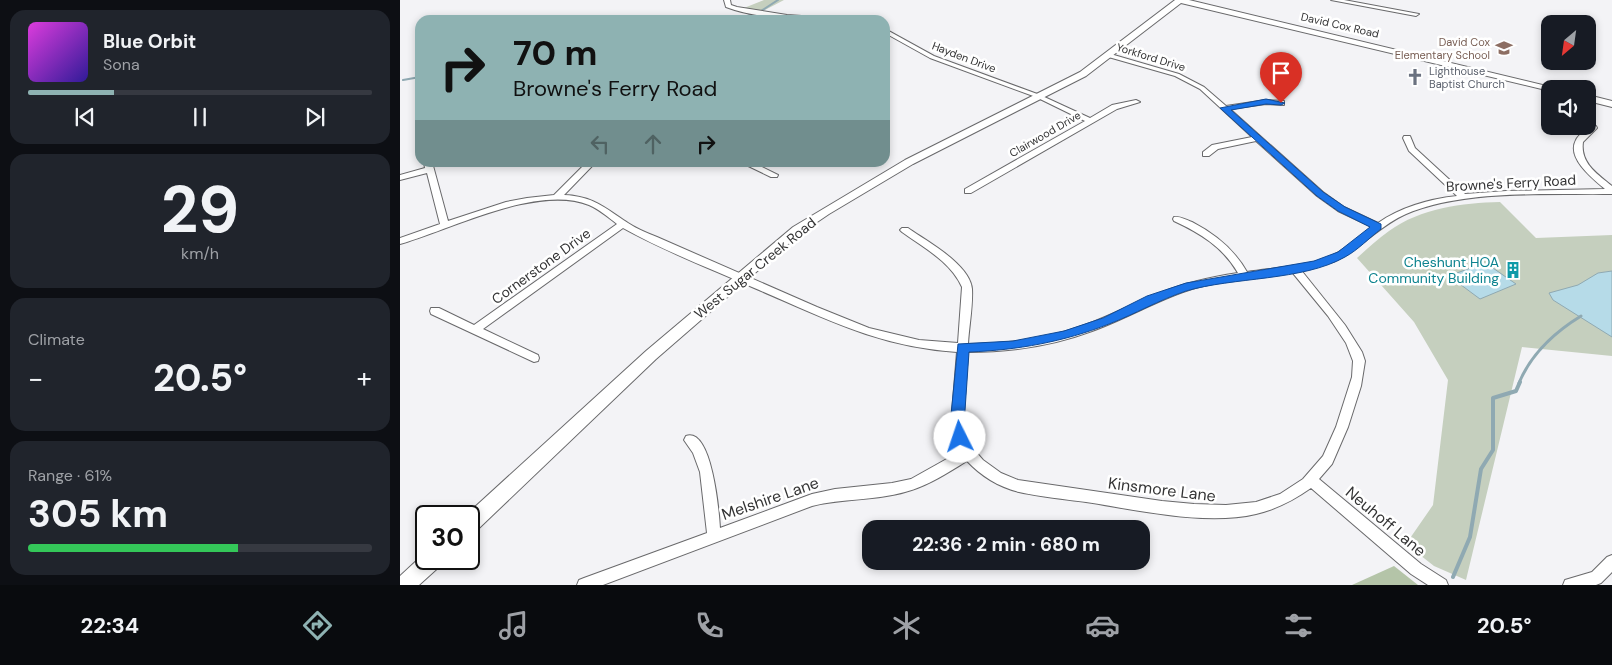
<!DOCTYPE html>
<html lang="en">
<head>
<meta charset="utf-8">
<style>
  body { margin:0; font-family:"DM Sans",sans-serif; background:#20242c; color:#f1f3f6; height:100vh; display:flex; flex-direction:column; font-size:19px; white-space:nowrap }
  * { box-sizing:border-box; margin:0 }
  p { font-size:16px; color:#9ea1a6 }
  .icon { flex:none; width:28px; height:28px; fill:none; stroke:currentColor; stroke-width:2; stroke-linecap:round; stroke-linejoin:round }
  .map { position:relative; flex:1; overflow:hidden }
  .panel { display:flex; flex-direction:column; gap:10px; padding:10px; background:#0d0f14; width:400px }
  .panel>* { flex:none }
  .guide { position:absolute; left:15px; top:15px; width:475px; height:152px; border-radius:15px; box-shadow:0 2px 8px #0003; background:#8eb2b2; color:#111; overflow:hidden }
  .needle { width:32px; rotate:209deg }
  .fabs { position:absolute; left:1141px; top:15px; display:grid; gap:10px }
  .fabs a { display:grid; place-items:center; width:55px; height:55px; border-radius:10px; background:#171b24; box-shadow:0 2px 8px #0003; font-size:25px }
  .speed { position:absolute; left:15px; top:505px; display:flex; gap:10px; font-size:25px; font-weight:700; text-align:center }
  .speed>* { display:grid; place-content:center; width:65px; height:65px; border-radius:50%; background:#171b24; box-shadow:0 2px 8px #0003; line-height:1 }
  .speed .limit { border:2px solid #111; border-radius:8px; background:#fff; color:#111 }
  .pin { position:absolute; display:grid; place-items:center; width:42px; height:42px; color:#fff; margin:-51px -21px; border-radius:50% 50% 50% 0; rotate:-45deg; box-shadow:0 0 5px #0007 }
  .pin .icon { rotate:45deg }
  .me { position:absolute; width:55px; margin:-28px; rotate:356deg; stroke-linejoin:round; filter:drop-shadow(0 0 4px #0008) }
  .turn { display:flex; align-items:center; gap:18px; height:105px; padding:0 15px; font-size:22px }
  .turn .icon { width:65px; height:65px; stroke-width:2.5 }
  .turn b { display:block; font-size:35px; line-height:42px }
  .lanes { display:flex; align-items:center; height:48px; padding:0 15px; background:#0003; justify-content:center; gap:25px; direction:ltr }
  .lanes .off { opacity:.35 }
  .big { font-size:38px; font-weight:700; line-height:1.1 }
  .panel .widget { flex:1; display:flex; flex-direction:column; justify-content:center; gap:8px; min-width:0; padding:0 18px; border-radius:15px; background:#20242c }
  .panel .dial { align-items:center; gap:0 }
  .dial b { font-size:65px; line-height:1 }
  .song { display:flex; align-items:center; gap:15px }
  .cover { width:60px; height:60px; border-radius:8px; background:linear-gradient(135deg,hsl(300 70% 55%),hsl(250 70% 35%)) }
  .played { height:5px; border-radius:2px; background:linear-gradient(90deg,#8eb2b2 25%,#363941 25%) }
  .keys { display:flex; justify-content:space-around; direction:ltr }
  .heat { display:flex; justify-content:space-between; align-items:center; font-size:28px; direction:ltr }
  .charge { height:8px; border-radius:4px; background:linear-gradient(90deg,#34c759 61%,#363941 0) }
  .trip { position:absolute; left:462px; top:520px; width:288px; height:50px; border-radius:15px; background:#171b24; box-shadow:0 2px 8px #0003; font-weight:700; line-height:50px; text-align:center }
  .tab-bar { display:flex; height:80px; justify-content:space-around; align-items:center; background:#090b0e; color:#9ea1a6 }
  .tab-bar .icon { width:35px; height:35px }
  .tab-bar .active { color:#8eb2b2 }
  .tab-bar b { font-size:22px; color:#f1f3f6 }
  main { display:flex; flex:1; min-height:0 }
  .map>svg:first-child { display:block }
  .green { fill:#c5cfbe }
  .forest { fill:#b4c4a8 }
  .water { fill:#b6dbe8; stroke:#8fa9b2 }
  .lines { fill:none; stroke-linecap:round; stroke-linejoin:round }
  .stream-far2 { stroke:#8fa9b2; stroke-width:2 }
  .stream-far1 { stroke:#8fa9b2; stroke-width:3 }
  .stream { stroke:#8fa9b2; stroke-width:4 }
  .minor-casing { stroke:#69696b; stroke-width:2 }
  .secondary-casing { stroke:#69696b; stroke-width:2 }
  .minor { fill:#fff; fill-rule:evenodd }
  .secondary { fill:#fff; fill-rule:evenodd }
  .route { fill:#1a73e8; stroke:#114b97 }
  .labels { text-anchor:middle; stroke-width:5; stroke-linejoin:round; paint-order:stroke }
  .far-street-label { font-size:11px; fill:#343435; stroke:#fff }
  .far-education-label { font-size:11px; fill:#785e54; stroke:#fff; text-anchor:end }
  .far-worship-label { font-size:11px; fill:#5b616d; stroke:#fff; text-anchor:start }
  .street-label { font-size:14px; fill:#343435; stroke:#fff }
  .culture-label { font-size:14px; fill:#0d838f; stroke:#fff; text-anchor:end }
  .near-street-label { font-size:16px; fill:#343435; stroke:#fff }
</style>
</head>
<body>
<main>
<section class="panel">
<div class="widget">
<div class="song"><i class="cover"></i><div><b>Blue Orbit</b><p>Sona</p></div></div>
<div class="played"></div>
<div class="keys"><svg class="icon" aria-label="previous" viewBox="0 0 24 24"><path d="M18 5L8 12l10 7zM5 5v14"/></svg><svg class="icon" aria-label="pause" viewBox="0 0 24 24"><path d="M8 5v14M16 5v14"/></svg><svg class="icon" aria-label="next" viewBox="0 0 24 24"><path d="M6 5l10 7-10 7zM19 5v14"/></svg></div>
</div>
<div class="widget dial"><b>29</b><p>km/h</p></div>
<div class="widget"><p>Climate</p>
<div class="heat"><a>−</a><b class="big">20.5°</b><a>+</a></div>
</div>
<div class="widget"><p>Range · 61%</p><b class="big">305 km</b><div class="charge"></div></div>
</section>
<div class="map">
<svg width="1212" height="585" viewBox="0 0 1212 585">
  <rect width="100%" height="100%" fill="#f3f3f6"/>
  <!-- green -->
  <path class="green" d="M364 0H384L363 11 344 8Z
    M1100 202 1136 238 1212 235V356L1122 347 1066 580 1034 566 1006 544 1033 505 1048 380 1014 322 957 258C967 249 978 239 989 231 1021 208 1062 203 1100 202Z"/>
  <!-- forest -->
  <path class="forest" d="M994 566 1018 585H952Z"/>
  <!-- water -->
  <path class="water" d="M1081 264 1086 268 1090 266 1116 284 1080 299 1049 276Z
    M1212 271V337L1153 300 1149 293 1178 285 1198 273Z"/>
  <g class="lines">
    <!-- stream-far2 -->
    <path class="stream-far2" d="M361 11 378 0
      M339 20 354 13
      M3 80 20 77"/>
    <!-- stream-far1 -->
    <path class="stream-far1" d="M1119 383C1131 354 1155 332 1181 316"/>
    <!-- stream -->
    <path class="stream" d="M1053 577 1070 537 1081 469 1093 450V398L1116 391 1120 382"/>
    <!-- minor casing -->
    <g class="minor-casing">
      <path id="minor" d="M324 0H330L331 5 337 7 387 15 431 18 434 20C401 20 357 19 326 7Z
        M931 0H944L1019 14 1016 16Z
        M485 29 534 56 640 95 690 118 712 105 736 100 740 102 717 109 571 193H565V189L685 121 636 97 530 58 485 33Z
        M707 53 779 74 804 87 826 106 866 100 884 101V105L866 104 830 109 923 192 944 207 978 223C1001 207 1029 199 1057 196L1009 151 1003 138 1004 136H1010L1015 148 1065 194 1106 191 1205 189C1193 179 1166 158 1176 140 1178 135 1186 130 1190 126H1196L1197 128 1183 142C1180 163 1197 174 1212 186V194C1148 195 1066 189 1006 214 983 224 964 244 943 257L933 262 901 270 945 325 962 352 965 361 961 386 948 427 932 464 919 479 1021 564 1046 580 1048 585H1028L1011 574 911 488C894 500 877 509 856 514 806 526 738 510 686 502 664 499 641 497 619 492 599 487 581 476 567 461 547 473 528 486 505 492 475 501 442 498 412 506L203 585H177L179 580 184 578 307 533 300 472 293 453 284 440 286 436C312 427 319 512 320 528L412 494 435 489 492 483 511 479 561 451 551 425 557 352C478 347 422 317 352 287 309 268 264 251 223 228L83 329 138 355 139 358 138 361 134 362 31 314 30 311 31 308H39L74 325 217 224C208 217 199 209 189 205 137 184 50 230 0 244V238L40 224 27 173 0 180V175L25 168 24 162H32L48 221 106 202 127 198 154 195 187 162H196L164 195C193 196 205 208 228 223 237 229 247 233 257 237L417 307 469 328 519 340 558 343 562 287C550 261 524 248 502 232L500 230 502 228H508C526 241 570 264 572 289 573 306 569 326 568 344 608 344 648 339 685 325 712 315 737 302 763 292 787 282 812 277 838 273 823 247 800 233 774 221L773 219 774 217C780 216 786 220 792 222 815 234 834 249 847 272 873 268 902 267 927 258 944 251 958 238 972 227L938 211 917 196 856 141 818 149 809 156H803V152L812 145 852 137 800 89 775 76 705 56V54ZM892 272 928 316 946 343 953 361 952 377 936 427 923 456 903 479 880 494 856 502 826 505 794 504 762 501 618 480 601 473 583 460 576 452 567 437 563 425 568 352C610 352 652 346 692 331 723 320 752 303 783 292 818 280 856 278 892 272Z
        M340 162H352L378 175 377 177H371Z
        M1212 555V572L1201 583 1196 585H1163L1165 580 1192 572 1207 557Z"/>
    </g>
    <!-- secondary casing -->
    <g class="secondary-casing">
      <path id="secondary" d="M775 0H789L1159 89H1150V91L781 3 686 76 513 164 429 214 401 233 256 359 76 531 69 534V516H65L246 351 393 227 505 160 680 72Z
        M1188 95 1212 101V107L1188 101Z
        M26 552V559H43L40 566 19 585H0V576Z"/>
    </g>
    <!-- minor -->
    <use href="#minor" class="minor"/>
    <!-- secondary -->
    <use href="#secondary" class="secondary"/>
  </g>
  <!-- route -->
  <path class="route" d="M866 99 885 103 881 105 866 104 831 110 923 192 945 207 981 224V229C969 238 958 250 945 257 903 281 833 277 786 291 759 300 735 314 709 324 663 342 618 350 569 352L564 425 567 437 565 441 560 443 555 441 550 425 558 344 613 341 664 331 703 318 747 296 786 283 914 261 938 252 970 227 938 211 917 196 820 108Z"/>
  <!-- icons -->
  <defs>
    <g id="school-bare" transform="scale(1.35)"><path d="M0-5L7-2L0 1L-7-2ZM-4 1L0 2.5L4 1V4Q0 6-4 4Z" fill="#8d6e63" stroke="#fff" stroke-width="2.5" paint-order="stroke"/></g>
    <g id="church-bare" transform="scale(1.35)"><path d="M-1.2-6h2.4v3.5h3.3v2.4h-3.3V6h-2.4V-.1h-3.3v-2.4h3.3Z" fill="#6b7280" stroke="#fff" stroke-width="2.5" paint-order="stroke"/></g>
    <g id="building-bare" transform="scale(1.35)"><path d="M-4-6H4V6H1V3H-1V6H-4ZM-2.5-4.3h1.7v1.8h-1.7ZM.8-4.3h1.7v1.8H.8ZM-2.5-1h1.7V.8h-1.7ZM.8-1h1.7V.8H.8Z" fill="#0f9aa8" stroke="#fff" stroke-width="2.5" paint-order="stroke"/></g>
  </defs>
  <g fill-rule="evenodd">
    <use href="#school-bare" x="1104" y="48"/>
    <use href="#church-bare" x="1015" y="77"/>
    <use href="#building-bare" x="1113" y="270"/>
  </g>
  <g class="labels">
    <!-- far-street labels -->
    <g class="far-street-label">
      <text transform="translate(940 25) rotate(13)" y="4">David Cox Road</text>
      <text transform="translate(564 57) rotate(21)" y="4">Hayden Drive</text>
      <text transform="translate(751 57) rotate(17)" y="4">Yorkford Drive</text>
      <text transform="translate(645 134) rotate(-30)" y="4">Clairwood Drive</text>
    </g>
    <!-- far-education labels -->
    <g class="far-education-label">
      <text x="1090" y="46">David Cox<tspan x="1090" dy="13">Elementary School</tspan></text>
    </g>
    <!-- far-worship labels -->
    <g class="far-worship-label">
      <text x="1029" y="75">Lighthouse<tspan x="1029" dy="13">Baptist Church</tspan></text>
    </g>
    <!-- street labels -->
    <g class="street-label">
      <text transform="translate(1111 183) rotate(-3)" y="5">Browne's Ferry Road</text>
      <text transform="translate(141 266) rotate(-36)" y="5">Cornerstone Drive</text>
      <text transform="translate(355 268) rotate(-39)" y="5">West Sugar Creek Road</text>
    </g>
    <!-- culture labels -->
    <g class="culture-label">
      <text x="1099" y="267">Cheshunt HOA<tspan x="1099" dy="16">Community Building</tspan></text>
    </g>
    <!-- near-street labels -->
    <g class="near-street-label">
      <text transform="translate(762 489) rotate(7)" y="6">Kinsmore Lane</text>
      <text transform="translate(370 498) rotate(-19)" y="6">Melshire Lane</text>
      <text transform="translate(986 521) rotate(40)" y="6">Neuhoff Lane</text>
    </g>
  </g>
</svg>
<div class="fabs">
<a><svg class="needle" viewBox="-14 -14 28 28"><path d="M0-13l5 13h-10z" fill="#e53935"/><path d="M0 13l5-13h-10z" fill="#9ea1a6"/></svg></a>
<a><svg class="icon" aria-label="sound" viewBox="0 0 24 24"><path d="M4 9h4l5-4v14l-5-4H4zM17 9q2 3 0 6"/></svg></a>
</div>
<div class="speed"><div class="limit">30</div></div>
<div class="pin" style="left:881px;top:103px;background:#d93025"><svg class="icon" aria-label="arrive" viewBox="0 0 24 24"><path d="M6 21V4h12l-3 4 3 4H6"/></svg></div>
<svg class="me" style="left:560px;top:437px" viewBox="-20 -20 40 40"><circle r="19" fill="#fff"/><path d="M0-13L10 11 0 6-10 11z" fill="#1a73e8"/></svg>
<div class="trip">22:36 · 2 min · 680 m</div>
<div class="guide">
<div class="turn"><svg class="icon" aria-label="right" viewBox="0 0 24 24"><path d="M7 20v-9h11M14 6l5 5-5 5"/></svg><div><b>70 m</b>Browne's Ferry Road</div></div>
<div class="lanes"><svg class="icon off" aria-label="left" viewBox="0 0 24 24"><path d="M17 20v-9H6M10 6l-5 5 5 5"/></svg><svg class="icon off" aria-label="ahead" viewBox="0 0 24 24"><path d="M12 20V5M6 11l6-6 6 6"/></svg><svg class="icon" aria-label="right" viewBox="0 0 24 24"><path d="M7 20v-9h11M14 6l5 5-5 5"/></svg></div>
</div>
</div>
</main>
<nav class="tab-bar">
<b>22:34</b>
<svg class="icon active" aria-label="directions" viewBox="0 0 24 24"><path d="M12 3l9 9-9 9-9-9zM9 14v-3h6M13 9l2 2-2 2"/></svg>
<svg class="icon" aria-label="music" viewBox="0 0 24 24"><path d="M9 18V5l10-2v13"/><circle cx="6" cy="18" r="3"/><circle cx="16" cy="16" r="3"/></svg>
<svg class="icon" aria-label="phone" viewBox="0 0 24 24"><path d="M5 4h4l2 5-3 2q2 4 5 5l2-3 5 2v4C11 20 4 13 5 4z"/></svg>
<svg class="icon" aria-label="climate" viewBox="0 0 24 24"><path d="M12 3v18M4 7l16 10M4 17L20 7"/></svg>
<svg class="icon" aria-label="car" viewBox="0 0 24 24"><path d="M5 17H2v-5l4-1 3-4h7l3 4 3 1v5h-3M9 17h6M6 11h13"/><circle cx="7" cy="17" r="2"/><circle cx="17" cy="17" r="2"/></svg>
<svg class="icon" aria-label="filters" viewBox="0 0 24 24"><path d="M4 7h16M4 17h16"/><circle cx="9" cy="7" r="2"/><circle cx="15" cy="17" r="2"/></svg>
<b>20.5°</b>
</nav>
</body>
</html>
